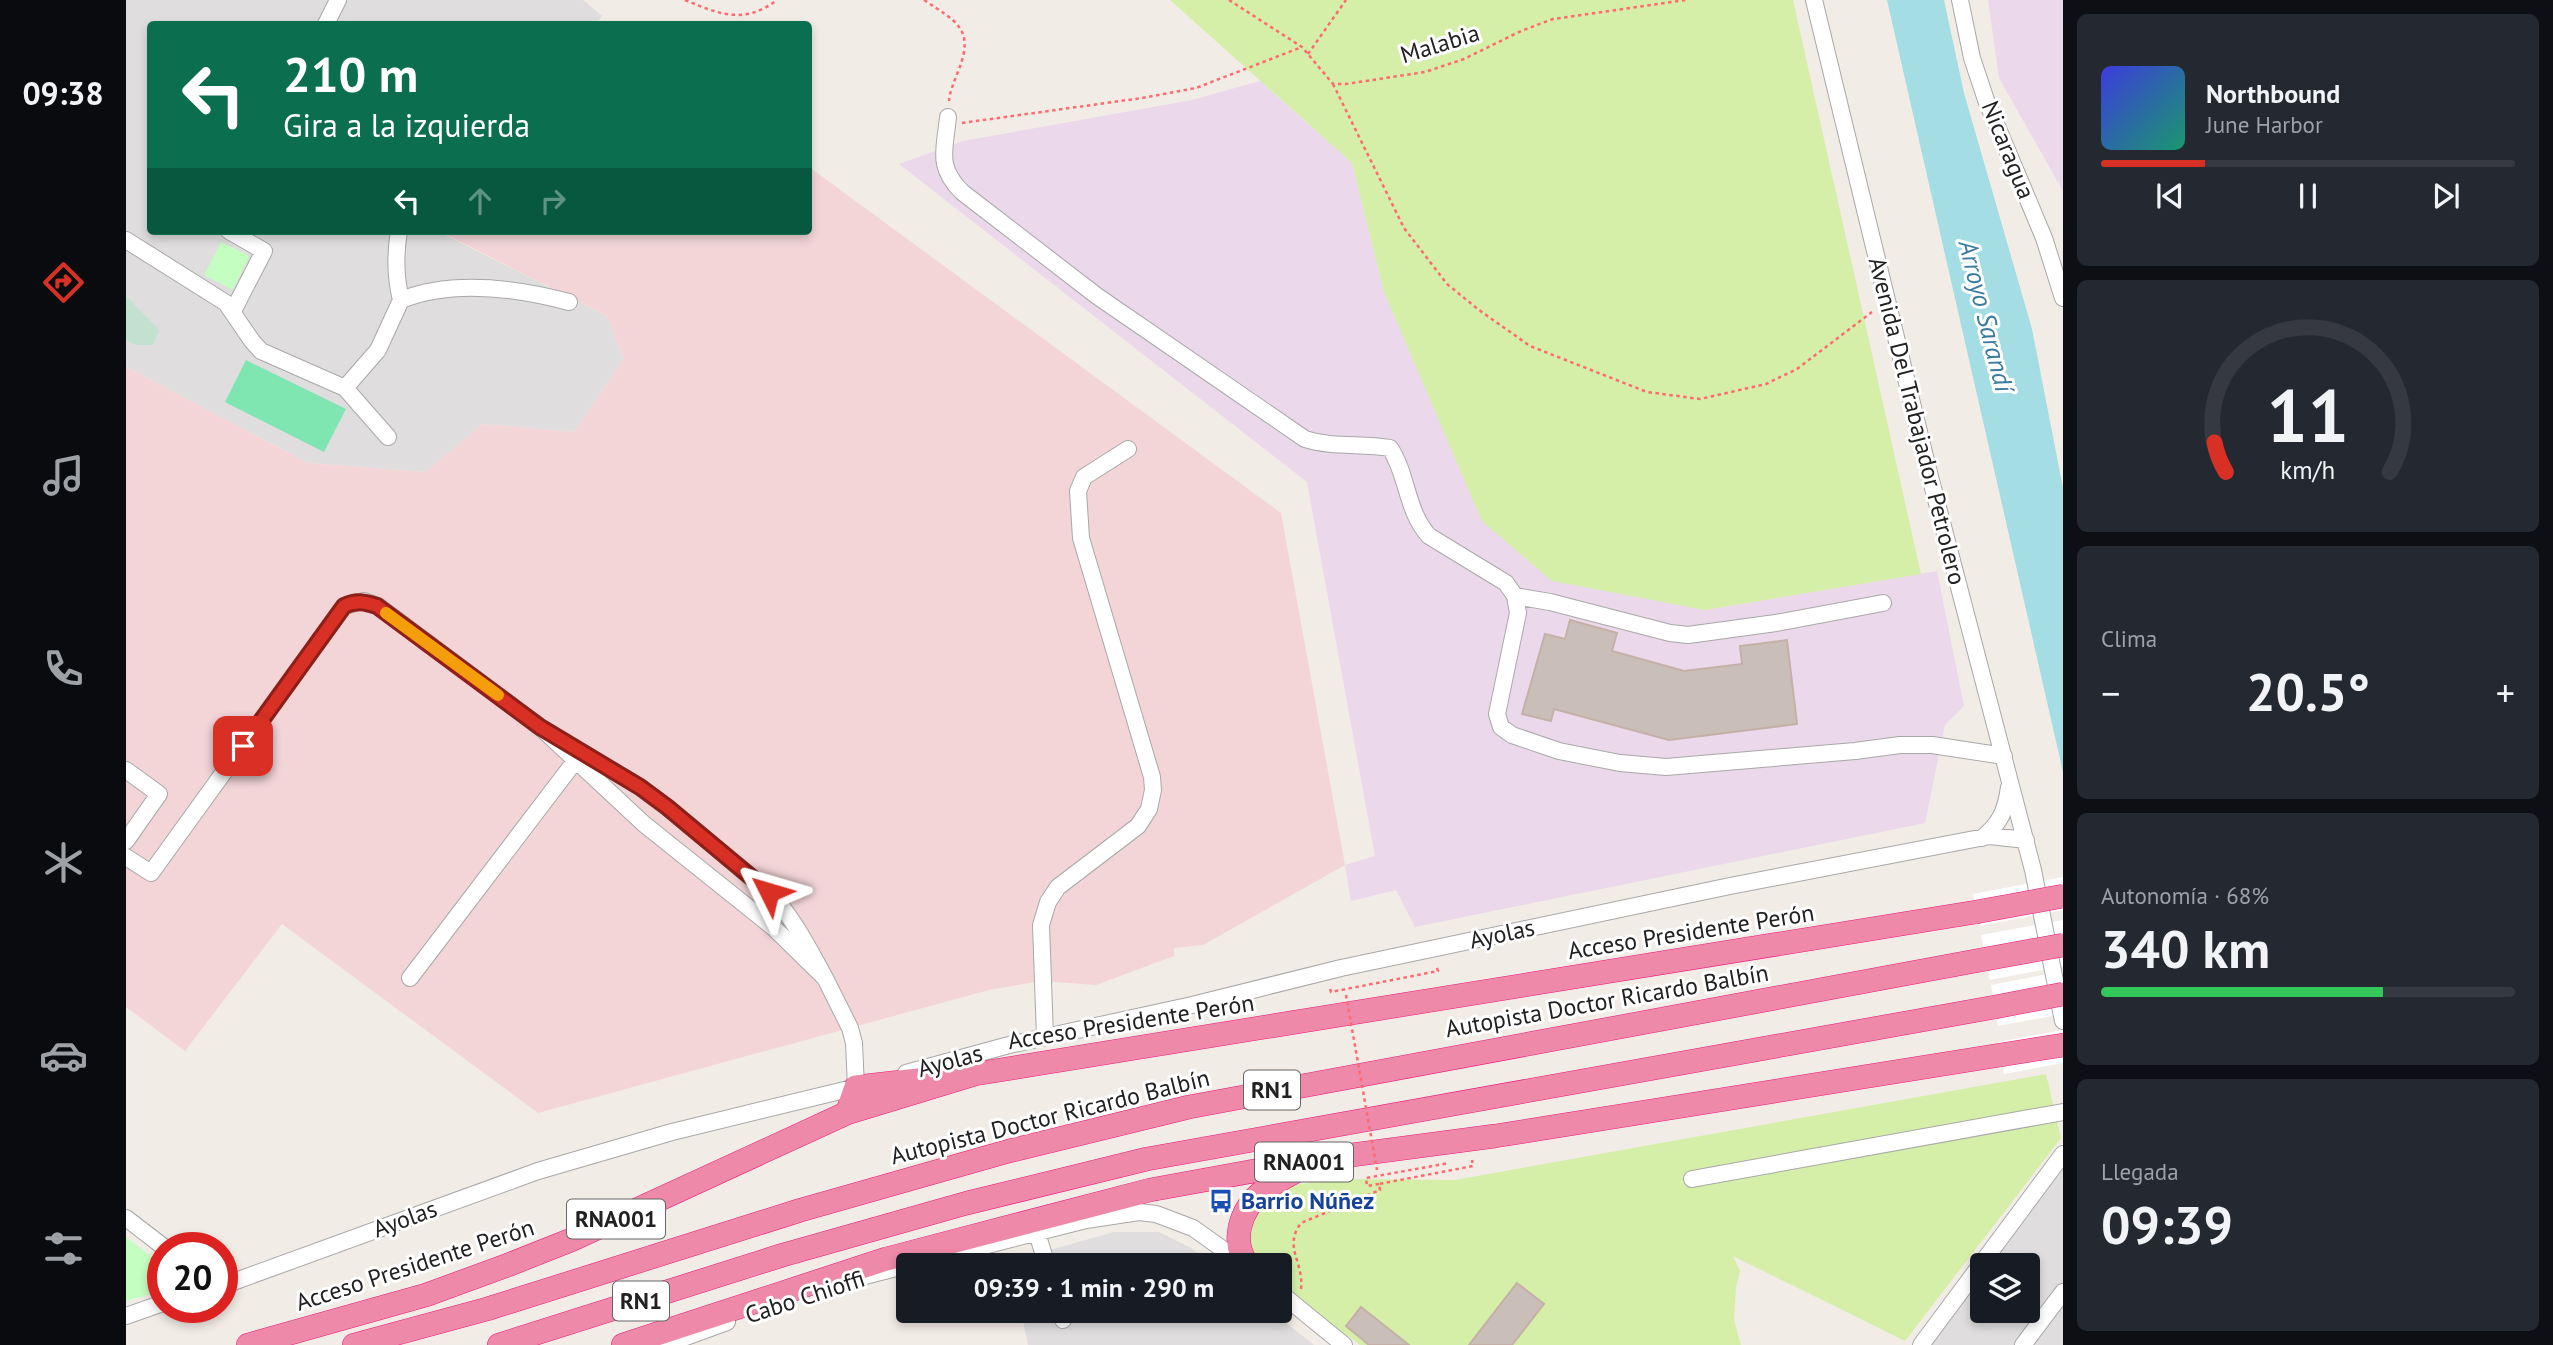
<!DOCTYPE html>
<html lang="es">
<head>
<meta charset="utf-8">
<style>
  body { margin:0; font-family:"PT Sans",sans-serif; background:#242831; color:#f1f3f6; height:100vh; display:flex; flex-direction:column; font-size:26px; white-space:nowrap }
  * { box-sizing:border-box; margin:0 }
  p { font-size:23px; color:#9ea1a6 }
  .icon { flex:none; width:38px; height:38px; fill:none; stroke:currentColor; stroke-width:2; stroke-linecap:round; stroke-linejoin:round }
  .map { position:relative; flex:1; overflow:hidden }
  .sheet { display:flex; flex-direction:column; gap:14px; padding:14px; background:#0d0f14; width:490px }
  .sheet>* { flex:none }
  .hud { position:absolute; left:21px; top:21px; width:665px; height:214px; border-radius:7px; box-shadow:0 4px 10px #0003; background:#0b6e4f; color:#fff; overflow:hidden }
  .tools { position:absolute; left:1844px; top:1253px; display:grid; gap:14px }
  .tools a { display:grid; place-items:center; width:70px; height:70px; border-radius:7px; background:#171b24; box-shadow:0 4px 10px #0003; font-size:35px }
  .speed { position:absolute; left:21px; top:1232px; display:flex; gap:14px; font-size:35px; font-weight:700; text-align:center }
  .speed>* { display:grid; place-content:center; width:91px; height:91px; border-radius:50%; background:#171b24; box-shadow:0 4px 10px #0003; line-height:1 }
  .speed .limit { border:10px solid #d22; background:#fff; color:#111 }
  .pin { position:absolute; display:grid; place-items:center; width:60px; height:60px; color:#fff; margin:-30px; border-radius:14px; box-shadow:0 4px 10px #0006 }
  .me { position:absolute; width:77px; margin:-38px; rotate:310deg; stroke-linejoin:round; filter:drop-shadow(0 0 5px #0008) }
  .turn { display:flex; align-items:center; gap:24px; height:147px; padding:0 21px; font-size:32px }
  .turn .icon { width:91px; height:91px; stroke-width:2.5 }
  .turn b { display:block; font-size:49px; line-height:60px }
  .lanes { display:flex; align-items:center; height:66px; padding:0 21px; background:#0003; justify-content:center; gap:35px; direction:ltr }
  .lanes .off { opacity:.35 }
  .big { font-size:52px; font-weight:700; line-height:1.1 }
  .sheet .card { flex:1; display:flex; flex-direction:column; justify-content:center; gap:10px; min-width:0; padding:0 24px; border-radius:10px; background:#242831 }
  .sheet .dial { align-items:center; gap:0 }
  .dial svg { height:182px; overflow:visible; fill:none; stroke:#363941; stroke-width:7; stroke-linecap:round; text-anchor:middle }
  .dial text { fill:#f1f3f6; stroke:none }
  .song { display:flex; align-items:center; gap:21px }
  .cover { width:84px; height:84px; border-radius:10px; background:linear-gradient(135deg,hsl(240 70% 55%),hsl(160 70% 35%)) }
  .played { height:7px; border-radius:4px; background:linear-gradient(90deg,#d93025 25%,#363941 25%) }
  .keys { display:flex; justify-content:space-around; direction:ltr }
  .heat { display:flex; justify-content:space-between; align-items:center; font-size:38px; direction:ltr }
  .charge { height:10px; border-radius:5px; background:linear-gradient(90deg,#34c759 68%,#363941 0) }
  .trip { position:absolute; left:770px; top:1253px; width:396px; height:70px; border-radius:7px; background:#171b24; box-shadow:0 4px 10px #0003; font-weight:700; line-height:70px; text-align:center }
  main { display:flex; flex:1; min-height:0 }
  .dock { display:flex; flex-direction:column; width:126px; justify-content:space-around; align-items:center; background:#090b0e; color:#9ea1a6 }
  .dock .icon { width:49px; height:49px }
  .dock .selected { color:#d93025 }
  .dock b { font-size:32px; color:#f1f3f6 }
  .map>svg:first-child { display:block }
  .residential { fill:#dfddde; fill-rule:evenodd }
  .commercial { fill:#f3d5d8 }
  .industrial { fill:#ebd8ea }
  .grass { fill:#d5efa9 }
  .wetland { fill:#c2e1cf }
  .park { fill:#c4fec1 }
  .pitch { fill:#7fe6b1 }
  .water { fill:#a4dde3 }
  .pier { fill:#fff }
  .building { fill:#cabeb9; stroke:#c5b0a7; stroke-width:2 }
  .lines { fill:none; stroke-linecap:round; stroke-linejoin:round }
  .minor-casing { stroke:#a8a8a8; stroke-width:18 }
  .highway-casing { stroke:#ea197c; stroke-width:24 }
  .path { stroke:#ff6a6e; stroke-width:2.5; stroke-dasharray:3.5 3.5; stroke-linecap:butt }
  .minor { stroke:#fff; stroke-width:16 }
  .highway { stroke:#ee89a9; stroke-width:23 }
  .highway-bridge-casing { stroke:#ea197c; stroke-width:24; stroke-linecap:butt }
  .path-bridge { stroke:#ff6a6e; stroke-width:2.5; stroke-dasharray:3.5 3.5; stroke-linecap:butt }
  .highway-bridge { stroke:#ee89a9; stroke-width:23 }
  .route-casing { stroke:#8d1f18; stroke-width:18 }
  .route { stroke:#d93025; stroke-width:12 }
  .slow { stroke:#f59e0b; stroke-width:12 }
  .labels { text-anchor:middle; stroke-width:6; stroke-linejoin:round; paint-order:stroke }
  .shield { fill:#fff; stroke:#646464; stroke-width:2 }
  .shield-label { font-size:23px; font-weight:bold; fill:#212121 }
  .street-label { font-size:24px; fill:#212121; stroke:#fff }
  .transit-label { font-size:24px; font-weight:bold; fill:#164399; stroke:#fff; text-anchor:start }
  .water-label { font-size:26px; font-style:italic; fill:#3c7ba0; stroke:#fff }
</style>
</head>
<body>
<main>
<nav class="dock">
<b>09:38</b>
<svg class="icon selected" aria-label="directions" viewBox="0 0 24 24"><path d="M12 3l9 9-9 9-9-9zM9 14v-3h6M13 9l2 2-2 2"/></svg>
<svg class="icon" aria-label="music" viewBox="0 0 24 24"><path d="M9 18V5l10-2v13"/><circle cx="6" cy="18" r="3"/><circle cx="16" cy="16" r="3"/></svg>
<svg class="icon" aria-label="phone" viewBox="0 0 24 24"><path d="M5 4h4l2 5-3 2q2 4 5 5l2-3 5 2v4C11 20 4 13 5 4z"/></svg>
<svg class="icon" aria-label="climate" viewBox="0 0 24 24"><path d="M12 3v18M4 7l16 10M4 17L20 7"/></svg>
<svg class="icon" aria-label="car" viewBox="0 0 24 24"><path d="M5 17H2v-5l4-1 3-4h7l3 4 3 1v5h-3M9 17h6M6 11h13"/><circle cx="7" cy="17" r="2"/><circle cx="17" cy="17" r="2"/></svg>
<svg class="icon" aria-label="filters" viewBox="0 0 24 24"><path d="M4 7h16M4 17h16"/><circle cx="9" cy="7" r="2"/><circle cx="15" cy="17" r="2"/></svg>
</nav>
<div class="map">
<svg width="1937" height="1345" viewBox="0 0 1937 1345">
  <rect width="100%" height="100%" fill="#f2ece6"/>
  <!-- residential -->
  <path class="residential" d="M0 0H457L476 16 470 24H24V231H321L319 235 481 316 498 359 448 432 356 424 300 472 182 463 0 367Z
    M1937 1155V1345H1794ZM1857 1265H1902V1311H1857Z
    M988 1232H1033L1065 1248 1087 1265H886L885 1261Z
    M895 1311H1145L1188 1345H902Z"/>
  <!-- commercial -->
  <path class="commercial" d="M683 167 1155 513 1219 865 1077 945 1048 948V956L970 985 915 981 863 990 412 1113 156 924 59 1051 0 1007V367L182 463 300 472 356 424 448 432 498 359 481 316 319 234 321 231H682Z"/>
  <!-- industrial -->
  <path class="industrial" d="M1862 0H1937V191L1873 78Z
    M1134 81 1226 163 1258 292 1579 610 1811 571 1838 706 1819 725 1799 823 1289 927 1270 890 1225 901 1219 865 1249 856 1181 482 773 164 837 141 1066 100Z"/>
  <!-- grass -->
  <path class="grass" d="M1044 0H1667L1795 574 1579 610 1426 581 1356 521 1258 292 1226 163Z
    M1920 1074 1935 1138 1779 1341 1607 1256 1614 1271 1610 1287 1608 1320 1615 1345H1234L1153 1284V1265H1131L1123 1245 1129 1215 1154 1191 1173 1184 1226 1179 1329 1180Z"/>
  <!-- wetland -->
  <path class="wetland" d="M0 296 33 330 27 345H10L0 340Z"/>
  <!-- park -->
  <path class="park" d="M95 242 123 256 107 290 78 275Z
    M0 1237 37 1265V1291L0 1301Z"/>
  <!-- pitch -->
  <path class="pitch" d="M120 360 220 409 198 452 99 402Z"/>
  <!-- water -->
  <path class="water" d="M1761 0H1818L1838 93 1906 329 1937 488V772Z"/>
  <!-- pier -->
  <path class="pier" d="M1937 877V910L1853 926 1847 894Z
    M1937 920V966L1864 980 1855 935Z
    M1937 971V1014L1872 1026 1865 985Z
    M1937 1030V1063L1878 1074 1872 1042Z"/>
  <!-- building -->
  <path class="building" d="M1444 620 1491 633 1486 651 1558 671 1616 664 1614 646 1661 640 1671 724 1543 740 1428 709 1425 721 1396 714 1419 634 1439 639Z
    M1391 1283 1418 1304 1386 1345H1343Z
    M1235 1307 1283 1345H1243L1220 1326Z"/>
  <g class="lines">
    <!-- minor casing -->
    <g class="minor-casing">
      <path id="minor" d="M1688 0 1802 469 1907 870 1937 1021
        M1834 0 1846 58 1860 100 1918 238 1937 298
        M200 24 212 0
        M822 117C819 150 810 166 836 192L971 296 1179 439C1207 448 1235 443 1264 448 1282 475 1280 511 1303 536L1380 583 1389 596 1392 613 1371 714 1375 727 1386 735 1433 751 1494 763 1540 767 1729 751 1774 745H1806L1878 756
        M103 231 138 251 107 311
        M273 231C269 255 269 276 275 300
        M0 240 100 303 126 341 135 351 219 388 252 350 275 300C327 279 390 288 443 302
        M219 388 262 437
        M1389 596 1424 602 1544 633 1562 635 1650 623 1757 603
        M0 770 33 794 0 841
        M1856 838C1874 824 1880 810 1883 787
        M0 857 25 873 218 606 238 601 252 606 414 727 514 787 541 807 643 892C667 917 682 947 699 978L648 928 518 824 414 727
        M284 978 456 752
        M699 978 724 1028 728 1043 730 1087
        M919 1037 915 925 922 902 932 887 1012 826 1023 809 1027 790 1026 777 955 538 952 491 958 477 1002 449
        M780 1073 883 1045 1066 1005 1215 968 1604 886 1864 836 1900 840
        M1566 1179 1937 1112
        M0 1218 39 1248
        M911 1233 921 1265
        M783 1265 960 1220 1013 1212 1030 1214 1067 1228 1119 1265
        M739 1276 782 1265
        M96 1286 412 1171 546 1132 735 1086
        M1153 1292 1218 1345
        M934 1311 937 1320
        M0 1316 37 1303
        M538 1345 601 1322
        M1795 1345 1937 1154
        M1897 1345 1937 1292"/>
    </g>
    <!-- highway casing -->
    <g class="highway-casing">
      <path id="highway" d="M721 1113 730 1087 801 1079
        M1122 1265C1104 1242 1114 1209 1137 1191 1148 1182 1163 1176 1175 1168
        M122 1345 300 1295 382 1265 445 1240 721 1113 849 1074 1850 912
        M228 1345 361 1309 675 1210 883 1151 1063 1107 1860 959
        M373 1345 657 1255 841 1203 1021 1159 1869 1007
        M497 1345 760 1259 1024 1190 1188 1160 1369 1136 1937 1045"/>
    </g>
    <!-- path -->
    <path class="path" d="M559 0C593 14 618 25 651 0
      M798 0C829 21 849 28 833 69 829 80 824 90 823 101
      M1103 0 1176 47 1207 84H1220L1299 72 1338 59 1395 31 1427 19 1560 0
      M1182 54 1220 0
      M1207 84 1278 228 1321 284 1353 310 1404 346 1521 392 1574 399 1640 384 1671 369 1746 312
      M836 123 1016 98 1070 88 1176 47
      M1204 989 1205 992 1312 971 1310 965
      M1253 1184 1241 1186 1240 1178 1323 1163
      M1175 1289C1178 1262 1157 1247 1175 1223L1254 1190 1253 1184 1347 1166 1346 1160"/>
    <!-- minor -->
    <use href="#minor" class="minor"/>
    <!-- highway -->
    <use href="#highway" class="highway"/>
    <!-- highway-bridge casing -->
    <g class="highway-bridge-casing">
      <path id="highway-bridge" d="M1850 912 1937 896
        M1860 959 1937 945
        M1869 1007 1937 994"/>
    </g>
    <!-- path-bridge -->
    <path class="path-bridge" d="M1220 995 1251 1170"/>
    <!-- highway-bridge -->
    <use href="#highway-bridge" class="highway-bridge"/>
  </g>
  <g class="lines">
    <!-- route casing -->
    <g class="route-casing">
      <path id="route" d="M117 746 218 606C230 600 239 602 251 606L414 727 514 787 541 807 643 892"/>
    </g>
    <!-- route -->
    <use href="#route" class="route"/>
    <!-- slow -->
    <path class="slow" d="M260 613 372 695"/>
  </g>
  <!-- icons -->
  <defs>
    <g id="bus-bare" transform="scale(1.89)"><path d="M-5-6H5V4H4V6H2V4H-2V6H-4V4H-5ZM-3.5-4V0h7V-4ZM-3.5 1.2v1.5H-2V1.2ZM2 1.2v1.5H3.5V1.2Z" fill="#1a4fb4" stroke="#fff" stroke-width="2.5" paint-order="stroke"/></g>
  </defs>
  <g fill-rule="evenodd">
    <use href="#bus-bare" x="1095" y="1201"/>
  </g>
  <g class="labels">
    <!-- shield labels -->
    <g class="shield">
      <rect x="1118" y="1070.5" width="56" height="39" rx="5"/>
      <rect x="1129" y="1142.5" width="98" height="39" rx="5"/>
      <rect x="441" y="1199.5" width="98" height="39" rx="5"/>
      <rect x="487" y="1281.5" width="56" height="39" rx="5"/>
    </g>
    <g class="shield-label">
      <text x="1146" y="1098">RN1</text>
      <text x="1178" y="1170">RNA001</text>
      <text x="490" y="1227">RNA001</text>
      <text x="515" y="1309">RN1</text>
    </g>
    <!-- street labels -->
    <g class="street-label">
      <text transform="translate(1314 44) rotate(-17)" y="8">Malabia</text>
      <text transform="translate(1882 150) rotate(68)" y="8">Nicaragua</text>
      <text transform="translate(1791 421) rotate(76)" y="8">Avenida Del Trabajador Petrolero</text>
      <text transform="translate(1565 932) rotate(-9)" y="8">Acceso Presidente Perón</text>
      <text transform="translate(1376 934) rotate(-12)" y="8">Ayolas</text>
      <text transform="translate(1481 1001) rotate(-10)" y="8">Autopista Doctor Ricardo Balbín</text>
      <text transform="translate(1005 1022) rotate(-9)" y="8">Acceso Presidente Perón</text>
      <text transform="translate(824 1061) rotate(-15)" y="8">Ayolas</text>
      <text transform="translate(924 1117) rotate(-14)" y="8">Autopista Doctor Ricardo Balbín</text>
      <text transform="translate(279 1219) rotate(-20)" y="8">Ayolas</text>
      <text transform="translate(289 1265) rotate(-18)" y="8">Acceso Presidente Perón</text>
      <text transform="translate(679 1297) rotate(-18)" y="8">Cabo Chioffi</text>
    </g>
    <!-- transit labels -->
    <g class="transit-label">
      <text x="1115" y="1209">Barrio Núñez</text>
    </g>
    <!-- water labels -->
    <g class="water-label">
      <text transform="translate(1860 316) rotate(76)" y="9">Arroyo Sarandí</text>
    </g>
  </g>
</svg>
<div class="tools">
<a><svg class="icon" aria-label="layers" viewBox="0 0 24 24"><path d="M12 4l9 5-9 5-9-5zM3 14l9 5 9-5"/></svg></a>
</div>
<div class="speed"><div class="limit">20</div></div>
<div class="pin" style="left:117px;top:746px;background:#d93025"><svg class="icon" aria-label="arrive" viewBox="0 0 24 24"><path d="M6 21V4h12l-3 4 3 4H6"/></svg></div>
<svg class="me" style="left:643px;top:892px" viewBox="-20 -20 40 40"><path d="M0-17L14 15 0 8-14 15z" fill="#d93025" stroke="#fff" stroke-width="4"/></svg>
<div class="trip">09:39 · 1 min · 290 m</div>
<div class="hud">
<div class="turn"><svg class="icon" aria-label="left" viewBox="0 0 24 24"><path d="M17 20v-9H6M10 6l-5 5 5 5"/></svg><div><b>210 m</b>Gira a la izquierda</div></div>
<div class="lanes"><svg class="icon" aria-label="left" viewBox="0 0 24 24"><path d="M17 20v-9H6M10 6l-5 5 5 5"/></svg><svg class="icon off" aria-label="ahead" viewBox="0 0 24 24"><path d="M12 20V5M6 11l6-6 6 6"/></svg><svg class="icon off" aria-label="right" viewBox="0 0 24 24"><path d="M7 20v-9h11M14 6l5 5-5 5"/></svg></div>
</div>
</div>
<section class="sheet">
<div class="card">
<div class="song"><i class="cover"></i><div><b>Northbound</b><p>June Harbor</p></div></div>
<div class="played"></div>
<div class="keys"><svg class="icon" aria-label="previous" viewBox="0 0 24 24"><path d="M18 5L8 12l10 7zM5 5v14"/></svg><svg class="icon" aria-label="pause" viewBox="0 0 24 24"><path d="M8 5v14M16 5v14"/></svg><svg class="icon" aria-label="next" viewBox="0 0 24 24"><path d="M6 5l10 7-10 7zM19 5v14"/></svg></div>
</div>
<div class="card dial"><svg viewBox="0 0 100 80">
<path d="M14 69A42 42 0 1 1 86 69"/>
<path d="M14 69A42 42 0 0 1 9 56" stroke="#d93025"/>
<text x="50" y="56" font-size="32" font-weight="700">11</text>
<text x="50" y="72" font-size="11">km/h</text>
</svg></div>
<div class="card"><p>Clima</p>
<div class="heat"><a>−</a><b class="big">20.5°</b><a>+</a></div>
</div>
<div class="card"><p>Autonomía · 68%</p><b class="big">340 km</b><div class="charge"></div></div>
<div class="card"><p>Llegada</p><b class="big">09:39</b></div>
</section>
</main>
</body>
</html>
